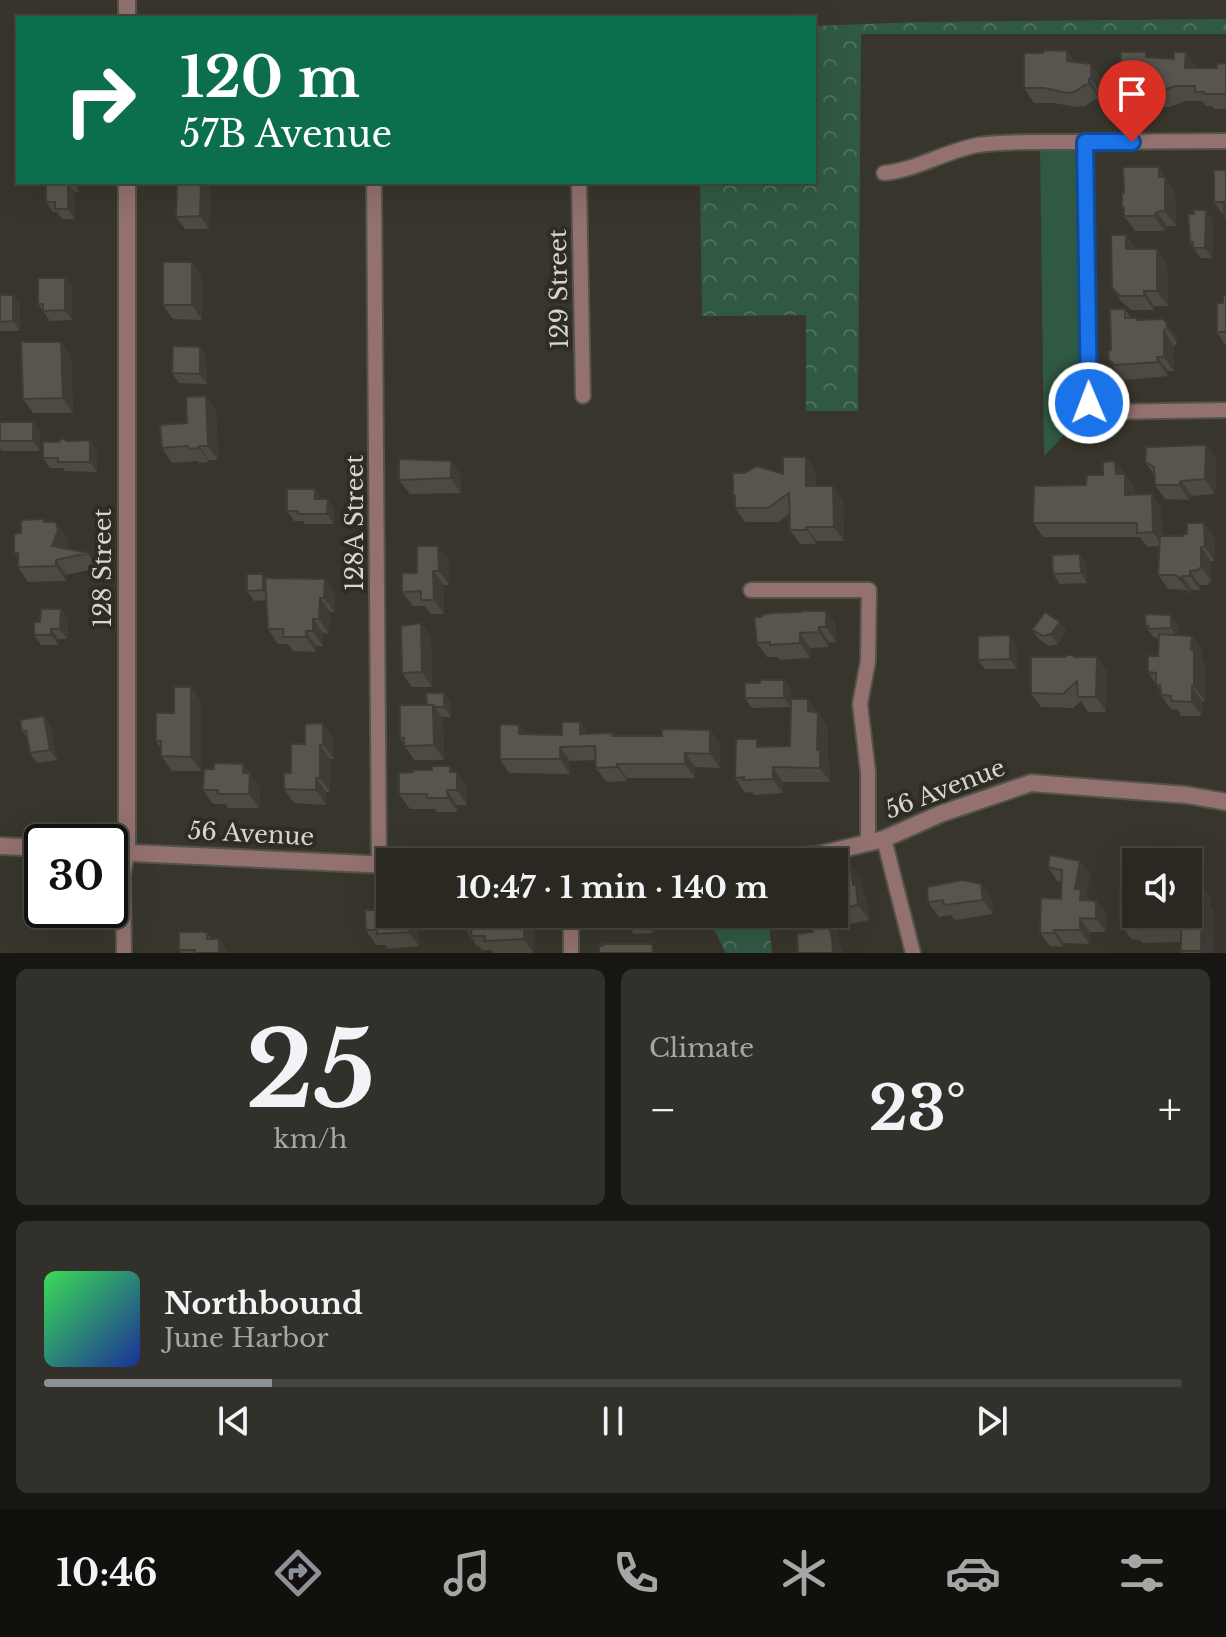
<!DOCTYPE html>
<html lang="en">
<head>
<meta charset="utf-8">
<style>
  body { margin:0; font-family:"Libre Baskerville",serif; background:#32302a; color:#f1f3f6; height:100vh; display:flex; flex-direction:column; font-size:30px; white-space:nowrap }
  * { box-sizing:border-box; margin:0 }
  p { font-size:26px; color:#a5a6a5 }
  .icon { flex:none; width:44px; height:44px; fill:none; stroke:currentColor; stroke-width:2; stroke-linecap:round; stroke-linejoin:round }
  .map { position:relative; height:953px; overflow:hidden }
  .panel { display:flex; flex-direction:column; gap:16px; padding:16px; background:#171612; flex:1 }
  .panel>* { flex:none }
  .hud { position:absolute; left:16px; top:16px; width:800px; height:168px; border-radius:0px; box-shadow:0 8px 32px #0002,0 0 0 2px #46443f; background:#0b6e4f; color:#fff; overflow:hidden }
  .fabs { position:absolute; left:1122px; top:848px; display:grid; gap:16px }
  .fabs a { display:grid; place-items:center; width:80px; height:80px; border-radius:0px; background:#2a2821; box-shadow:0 8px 32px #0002,0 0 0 2px #46443f; font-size:40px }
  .speed { position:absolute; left:24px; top:824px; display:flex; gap:16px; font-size:40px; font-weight:700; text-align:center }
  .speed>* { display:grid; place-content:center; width:104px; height:104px; border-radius:50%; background:#2a2821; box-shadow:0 8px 32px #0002,0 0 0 2px #46443f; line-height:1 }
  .speed .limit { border:4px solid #111; border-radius:12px; background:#fff; color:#111 }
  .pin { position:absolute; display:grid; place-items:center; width:68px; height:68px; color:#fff; margin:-82px -34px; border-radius:50% 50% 50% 0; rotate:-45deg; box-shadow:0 0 8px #0007 }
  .pin .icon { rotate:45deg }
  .me { position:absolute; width:88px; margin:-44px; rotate:359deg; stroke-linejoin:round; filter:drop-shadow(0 0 6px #0008) }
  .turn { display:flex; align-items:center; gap:28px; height:168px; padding:0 32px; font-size:36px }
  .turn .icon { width:104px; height:104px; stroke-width:2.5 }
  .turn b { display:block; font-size:56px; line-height:68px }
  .big { font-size:60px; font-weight:700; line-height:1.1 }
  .panel .card { flex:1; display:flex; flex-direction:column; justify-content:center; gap:12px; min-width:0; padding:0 28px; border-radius:12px; background:#32302a }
  .panel .dial { align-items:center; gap:0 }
  .dial b { font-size:104px; line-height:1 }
  .song { display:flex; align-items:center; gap:24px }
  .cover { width:96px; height:96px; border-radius:12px; background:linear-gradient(135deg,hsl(130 70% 55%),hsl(230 70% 35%)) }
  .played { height:8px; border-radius:4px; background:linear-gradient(90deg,#8c9099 20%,#46443f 20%) }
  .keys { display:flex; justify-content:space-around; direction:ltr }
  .heat { display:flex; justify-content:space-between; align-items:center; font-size:44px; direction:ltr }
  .panel .tiles { flex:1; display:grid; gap:16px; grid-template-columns:1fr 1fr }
  .card:last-child { grid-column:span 2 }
  .trip { position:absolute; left:376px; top:848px; width:472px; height:80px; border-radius:0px; background:#2a2821; box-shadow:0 8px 32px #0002,0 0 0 2px #46443f; font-weight:700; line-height:80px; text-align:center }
  .tab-bar { display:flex; height:128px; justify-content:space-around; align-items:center; background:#11100d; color:#a5a6a5 }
  .tab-bar .icon { width:56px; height:56px }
  .tab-bar .active { color:#8c9099 }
  .tab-bar b { font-size:36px; color:#f1f3f6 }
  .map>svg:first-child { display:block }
  .forest { fill:url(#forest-crowns) }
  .park { fill:#305943 }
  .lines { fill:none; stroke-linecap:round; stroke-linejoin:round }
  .minor-casing { stroke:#545349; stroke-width:18 }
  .tertiary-casing { stroke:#545349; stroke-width:20 }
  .minor { stroke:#92716e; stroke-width:14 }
  .tertiary { stroke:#92716e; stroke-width:16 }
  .wall { fill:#4c4a41 }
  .shaded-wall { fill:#3e3c35 }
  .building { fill:#58564c; stroke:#3e3c35; stroke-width:2 }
  .route-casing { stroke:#114b97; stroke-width:20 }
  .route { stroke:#1a73e8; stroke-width:14 }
  .labels { text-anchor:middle; stroke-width:8; stroke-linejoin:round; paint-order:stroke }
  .street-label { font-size:24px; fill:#d6d5cf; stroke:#2e2c23 }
</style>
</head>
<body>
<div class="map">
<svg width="1226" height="953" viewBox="0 0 1226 953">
  <defs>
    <pattern id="forest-crowns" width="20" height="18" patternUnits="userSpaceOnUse" patternTransform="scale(2)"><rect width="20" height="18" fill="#305943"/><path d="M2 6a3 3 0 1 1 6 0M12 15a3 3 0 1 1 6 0" fill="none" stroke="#4d705d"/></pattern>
  </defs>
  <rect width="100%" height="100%" fill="#38362c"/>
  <!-- forest -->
  <path class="forest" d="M1226 19V34H861L858 411H806V315L702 316 700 182H814V26L916 22Z
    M706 914H768L772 953H726Z"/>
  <!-- park -->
  <path class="park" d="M1040 147H1082L1086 164 1085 413 1044 456Z"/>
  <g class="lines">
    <!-- minor casing -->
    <g class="minor-casing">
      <path id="minor" d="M1085 142 1089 403 1093 408 1102 412 1226 410
        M884 173C917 170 945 151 978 145 1008 141 1041 142 1071 142 1123 142 1174 141 1226 141
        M374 182 379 864
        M579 182 583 396
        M751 590H869L868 661 860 704 868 772V842
        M884 839 913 953
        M124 953 123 875 127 853
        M571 953V914"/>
    </g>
    <!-- tertiary casing -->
    <g class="tertiary-casing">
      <path id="tertiary" d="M127 0V18
        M0 846 42 848
        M110 852 390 865
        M127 853V182
        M731 862 817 855 884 839 940 814 1031 783 1187 795 1226 802"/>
    </g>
    <!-- minor -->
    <use href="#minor" class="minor"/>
    <!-- tertiary -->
    <use href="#tertiary" class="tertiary"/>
  </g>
  <!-- wall -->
  <path class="wall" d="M1067 51 1074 62 1101 78V93L1099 94V99H1095L1085 106 1076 107 1054 103H1034L1024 88 1043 53Z
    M1150 58 1196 66V68H1217L1226 63V109H1214L1212 106H1206L1202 101H1186L1169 107H1157V109H1139L1136 105H1131L1121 91Z
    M1159 167 1175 192 1176 226H1167L1164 231H1135L1124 216V212L1122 208 1124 193Z
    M1226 170V219L1214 202Z
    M46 182H79V192H75V219H62L57 212H53L46 202Z
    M210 184 209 229H185L176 217Z
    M1206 210 1213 220 1212 258H1200L1190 242 1194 214Z
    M1126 235 1136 249 1167 263 1168 306H1154V310H1131L1122 302 1112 288Z
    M192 262 202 276V320L173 319 163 305Z
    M72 287V320L50 321 38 304Z
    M0 295 20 304V331H0Z
    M1226 295V346L1217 332Z
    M1125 309 1131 318H1137L1138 320 1163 319 1176 337 1177 343 1174 346V371H1168V376L1125 380 1119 374 1109 360Z
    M61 342 71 356 73 413H33L23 399Z
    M200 347 206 357 207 384 179 383 172 373Z
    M206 396 216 411 218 460H209V462L199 463 198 461 172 463 162 448 187 423Z
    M0 422H33L40 432V451H2L0 449Z
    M67 441H90L97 451V472L65 471 63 468H50L43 458Z
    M1206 445 1216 460 1215 494 1192 496 1189 500 1165 499 1155 485V476L1145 462Z
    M806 457 815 471 816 486 843 500 844 541H816V544H800L790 530 789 514 778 522H745L735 508V499L733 496 783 474Z
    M451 461 461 476V493L410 494 399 480Z
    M1115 461 1135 488V494L1161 508 1162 536H1183L1204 523 1215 538V561H1211V581L1207 585H1200V590H1192L1190 594 1186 590 1168 589 1158 575 1159 546 1147 547 1140 537H1043L1033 523 1086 485 1103 475Z
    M315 489 322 499 334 509V524H305L303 521H294L287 511Z
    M44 519 46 522 66 536 69 545 67 549 88 553 98 568 66 575V581L28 582 18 567V558L14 553 21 533Z
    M1080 554 1087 564V583L1060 584 1053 574Z
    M449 560V585H444V614H431L425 606H413L402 592 417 573Z
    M266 578 335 594V612H330L329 634 323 633V646H316V652L293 651 288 644H278L268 629 266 600 254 601 247 591Z
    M61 609 68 619 67 639H58V645H41L34 635 40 622Z
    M1171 615 1178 624V635L1192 636 1202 650V660L1205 664V701H1202V716H1181L1178 710 1171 709 1161 695V692L1148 672 1158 656 1159 638H1156L1152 636 1146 626Z
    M754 617 836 625V642H829V647L810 648V658L780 660 778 657H767L757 643Z
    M1060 622 1066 631 1058 644 1049 646 1039 639 1032 630Z
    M421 623 431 637 432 687H412L402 673Z
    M1017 645V669H985L978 660Z
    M1074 657 1107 672 1106 712H1088L1081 701 1073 708 1041 707 1031 693Z
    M784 680 791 690V701L808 699 828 727V761L830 765V782H783V793L754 795 752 792 745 793 735 778 762 747 790 746 791 707 752 708 745 698 760 683Z
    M191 687 201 702V771H172L161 756V749L156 741Z
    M444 693 451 703V717H441L443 719 444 760H414L400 738 427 705Z
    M44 716 51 726 57 760 37 763 30 753 28 739 22 731Z
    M519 725 526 734H589L615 736H662L710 730 720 744V768L695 767V778H627V781L606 782 596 768V760L570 761V774L509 773 500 759Z
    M333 738 334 759H330V792H326V805L294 803 284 789 305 744Z
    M243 764 260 788 259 808H228L226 804H213L203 790 214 769Z
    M454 772 467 786V805H457L458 812H437L435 809H410L399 794Z
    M1048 867 1090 874 1086 896 1089 900 1096 901 1106 914V932H1090L1089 944 1064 943 1063 947 1050 946 1040 933 1061 899 1062 882 1057 881Z
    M860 877 863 894 866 899 869 920 836 927 842 953H798L813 932 810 914H834V881Z
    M981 884 991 898 993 914 955 920 951 915 939 917 928 902Z
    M1211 898V907L1214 912V953H1182L1181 951V942L1142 943 1140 940 1131 939 1119 921Z
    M607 914H665L668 929 653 930V933L634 934 631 930H618Z
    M535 920 534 953H493L491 950H482L479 946H477L461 923Z
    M419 928V946L388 949 385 945H376L366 930Z
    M207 933 211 939H219L228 953H181L179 950Z"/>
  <!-- shaded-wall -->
  <path class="shaded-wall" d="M1067 51 1077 66 1067 61Z
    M1186 52 1196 66V83L1185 68Z
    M1091 64 1101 78V93L1091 79Z
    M1089 79 1099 94V99L1089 84Z
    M1147 92 1157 107V109L1147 95Z
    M1159 167 1175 192 1176 226 1165 211Z
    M68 182 75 192V219L68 209Z
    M72 182H79V192Z
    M201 182H208L210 184 209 229 200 216Z
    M1206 210 1213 220 1212 258 1205 248Z
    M1157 212 1167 226 1164 231 1154 216Z
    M1126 235 1136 250 1126 249Z
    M1157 249 1167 263 1168 306 1157 291Z
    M192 262 202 276V320L192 305Z
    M65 278 72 287V320L65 310Z
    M1144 291 1154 306V310L1144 296Z
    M13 295 20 304V331L13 321Z
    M1166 322 1176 337 1177 343 1167 328Z
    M1164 331 1174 346V371L1164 357Z
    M61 342 71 356 73 413 63 398Z
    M200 347 206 357 207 384 200 374Z
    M1157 357 1168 371V376L1158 362Z
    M206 396 216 411 218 460 208 446Z
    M33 422 40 432V451L33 441Z
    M90 441 97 451V472L90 462Z
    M1206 445 1216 460 1215 494 1205 479Z
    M199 446 209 460V462L199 448Z
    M806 457 815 471 816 500 806 486Z
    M451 461 461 476V493L451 478Z
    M1115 461 1135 488V508L1125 495 1116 474Z
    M1181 481 1192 496 1189 500 1179 485Z
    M833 486 843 500 844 541 834 527Z
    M315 489 322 499H315Z
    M1152 494 1161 508 1162 546 1153 532Z
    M328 499 334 509V524L327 514Z
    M56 522 66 536 69 545 63 558 52 546Z
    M1204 523 1215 538V561L1205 547Z
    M806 527 816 541V544L807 530Z
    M438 546 449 560V585L439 571Z
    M1201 547 1211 561V581L1201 567Z
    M1080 554 1087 564V583L1081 573Z
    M56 560 66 575V581L56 566Z
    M433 571 444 585V614L434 600Z
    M1190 571 1200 585V590L1190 576Z
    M263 574 270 584V600L263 590Z
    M1182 576 1192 590 1190 594 1179 579Z
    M325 579 335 594V612L324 598Z
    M320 598 330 612 329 634 319 619Z
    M61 609 68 619 67 639 60 629Z
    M826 611 836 625V642L826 627Z
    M1171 615 1178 624V638L1171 628Z
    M313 619 323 633V646L313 631Z
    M1060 622 1066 631 1058 644 1051 634Z
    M421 623 431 637 432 687 422 672Z
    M819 627 829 642V647L819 632Z
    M51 629 58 639V645L51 635Z
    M306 631 316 646V652L306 637Z
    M800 633 810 648V658L800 643Z
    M1010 635 1017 645V669L1010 659Z
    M1192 636 1202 650V660L1205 664V701L1194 686 1191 650Z
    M1097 657 1107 672 1106 712 1096 697Z
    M784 680 791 690V707L784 698Z
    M1192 686 1202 701V716L1192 702Z
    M191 687 201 702V771L191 757Z
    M444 693 451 703V717L444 707Z
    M808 699 828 727V761L830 765V782L820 768 808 711Z
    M433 705 443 719 444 760 434 745Z
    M44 716 51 726 57 760 50 750Z
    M580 722 590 736 580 734Z
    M323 723 333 738 334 759 323 745Z
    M519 725 529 739 519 734Z
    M710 730 720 744V768L710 754Z
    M320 745 330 759V792L320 778Z
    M560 747 570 761V774L560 759Z
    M685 753 695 767V778L685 764Z
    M243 764 260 788 259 808 249 794 243 773Z
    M617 764 627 778V781L617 767Z
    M450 766 457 777V772L467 786V805L457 790 450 772Z
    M773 767 783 782V793L773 779Z
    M316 778 326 792V805L316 790Z
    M447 790 457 805 458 812 448 798Z
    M1080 861 1090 874 1086 896 1090 902 1080 900 1075 889Z
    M850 863 860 877 863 894 866 899 869 920 858 905 853 885Z
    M1198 880 1211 898V907L1214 912V953H1202L1201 951Z
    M981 884 991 898 993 914 983 900Z
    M1096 901 1106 914V932L1096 919Z
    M409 914 419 928V946L409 932Z
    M524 914H530L535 920 534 953 524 939Z
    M657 914H665L666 916 668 929Z
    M826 914 836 927 842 953H833Z
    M643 916 653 930V933L643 919Z
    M1080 918 1090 932 1089 944 1080 930Z
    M1054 930 1064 943 1063 947 1054 933Z
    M219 939 228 953H219Z"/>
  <!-- building -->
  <path class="building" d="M1045 50 1067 51V61L1091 64V79H1089V84L1085 85 1074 92 1066 93 1044 88H1024V53H1043Z
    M1121 52H1146V57L1174 59V52H1186L1185 68H1217V64L1226 63V94H1204V92H1195V86H1175L1159 92H1147V95L1129 94 1128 91H1121L1120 75Z
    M1123 167H1159V177H1165V211L1157 212 1154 216H1124V208H1122V193H1124Z
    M1214 170H1226V216H1224V202H1214Z
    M46 182H72H68V209H55V202H46Z
    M177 182H201L200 216 176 217Z
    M1194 210H1206L1205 248H1193V242H1190L1188 214H1194Z
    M1111 235H1126V249H1157V291H1144V296H1120L1112 288Z
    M163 262H192V305H163Z
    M38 278H65V310L43 311V304H38Z
    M0 295H13V321L0 322Z
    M1223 295H1226V332H1217V303H1223Z
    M1110 309H1125V318H1137V320L1163 319 1166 322 1167 328 1164 331V357H1157L1158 362 1115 365 1109 360 1108 352 1111 350Z
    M21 342H61L63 398 23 399Z
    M173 346 200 347V374L172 373Z
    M206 396 208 446H199V448L189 449 188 446 162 448 160 425 187 423 186 397Z
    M0 422H33V441H0Z
    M62 438 67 441H78L80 440 90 441V462H58V458H43V442H59Z
    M1206 445 1205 479 1181 481 1179 485H1155L1154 467 1145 462 1146 447Z
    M783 457H806V486H833L834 527H806L807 530H790L789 493 768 508H735V496H733V473H744L757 466 783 474Z
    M399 459 451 461V478L399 480Z
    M1115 461 1116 474H1125V495L1152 494 1153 532 1137 533V523H1033L1034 486 1086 485 1087 475H1103V462Z
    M287 489H315V499H328L327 514H298V511H287Z
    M44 519V522H56L58 530 52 546 88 553 56 560V566L18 567V553H14V534L21 533V520Z
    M1187 523H1204L1205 547H1201V567L1197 570 1190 571V576H1182L1179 579 1176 575H1158L1160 536H1183L1184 534H1187Z
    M417 546H438L439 571H433L434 600H421V591L402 592V573H417Z
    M1080 554 1081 573 1053 574 1052 555Z
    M247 574H263V590L247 591Z
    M265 578 325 579 324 598H320L319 619H313V631H306V637H283V629H268Z
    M41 609H61L60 629H51V635H34V622H40Z
    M801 611H826V627H819V632L800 633V643L770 645V642L757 643 754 617H762V615L772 613 801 612Z
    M1045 612 1060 622 1051 634 1043 636 1032 630Z
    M1145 614 1171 615V628L1149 629V626H1146Z
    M421 623 422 672 402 673 401 626Z
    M1159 634 1192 636 1191 650H1194V686H1192V702L1171 701V696L1161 695 1160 685H1156V673L1148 672V656H1158Z
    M1010 635V659L978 660V636Z
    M1067 655H1073L1074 657H1097L1096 697H1078L1077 681 1063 694 1031 693V657H1065Z
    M760 680H784V698H745V683H760Z
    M174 687H191V757L161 756V741H156V713H174Z
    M426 693H444V707H435L433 705H427Z
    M791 699H808V711L818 713 817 750H820V768L773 767V779L743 780 744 777 735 778 736 739H757V747L790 746Z
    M400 705H433L434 745 404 746V738H400Z
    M44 716 50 750 30 753 26 731H22L20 720Z
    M562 722H580V734L613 733 612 736H662V729L710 730V754L685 753V764H617V767L596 768 595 746 560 747V759H500V724L519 725V734L562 735Z
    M323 723V745H320V778H316V790L284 789V773H291V744H305V724Z
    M214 763 243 764V773H250L249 794H218V790H203L204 769H214Z
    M432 766H450V772H457V790H447L448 798H427V794H399V773L413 772V770H432Z
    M1050 855 1080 861 1075 889H1081L1080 900 1096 901V919L1080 918V930H1054V933H1040L1041 898 1061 899 1062 870 1048 867Z
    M850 863 853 885H856L858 905 834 910V866Z
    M962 880 981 884 983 900 944 905 943 900 928 902 927 887Z
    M1188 880H1198V894H1202L1201 951H1181V923L1130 925V922L1119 921V890H1129V887H1136V914H1188Z
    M387 908 390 909V914H409V932L377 934V930H366L365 910H377Z
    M461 914H524V939L484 941 485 936H472L471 931 467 932V923H461Z
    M607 914H657V915L643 916V919L624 920V915L608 916Z
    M810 914H826L832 938 833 953H798L797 934 813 932Z
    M179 932H203L207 933V939H219V953H195V950H179Z
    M603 944H652L653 953H599V946H603Z"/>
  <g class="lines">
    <!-- route casing -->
    <g class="route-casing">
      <path id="route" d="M1089 403 1085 142H1132"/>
    </g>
    <!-- route -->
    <use href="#route" class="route"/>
  </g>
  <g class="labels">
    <!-- street labels -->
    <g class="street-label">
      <text transform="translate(559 289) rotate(-91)" y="8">129 Street</text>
      <text transform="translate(355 523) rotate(-90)" y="8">128A Street</text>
      <text transform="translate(103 568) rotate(-90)" y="8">128 Street</text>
      <text transform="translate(945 789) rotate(-21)" y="8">56 Avenue</text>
      <text transform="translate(251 834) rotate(3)" y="8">56 Avenue</text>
    </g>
  </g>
</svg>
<div class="fabs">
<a><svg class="icon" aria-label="sound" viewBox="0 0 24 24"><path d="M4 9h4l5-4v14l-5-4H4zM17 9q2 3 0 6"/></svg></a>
</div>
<div class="speed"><div class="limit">30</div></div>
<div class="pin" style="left:1132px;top:142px;background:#d93025"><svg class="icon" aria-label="arrive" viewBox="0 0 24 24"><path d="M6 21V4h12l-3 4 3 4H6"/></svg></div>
<svg class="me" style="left:1089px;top:403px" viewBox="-20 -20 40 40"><circle r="17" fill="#1a73e8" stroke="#fff" stroke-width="3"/><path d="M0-11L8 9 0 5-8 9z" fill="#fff"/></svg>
<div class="trip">10:47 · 1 min · 140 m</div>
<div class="hud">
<div class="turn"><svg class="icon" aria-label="right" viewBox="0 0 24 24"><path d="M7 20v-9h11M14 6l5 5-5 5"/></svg><div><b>120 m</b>57B Avenue</div></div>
</div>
</div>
<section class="panel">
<div class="tiles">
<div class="card dial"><b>25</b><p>km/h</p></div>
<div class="card"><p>Climate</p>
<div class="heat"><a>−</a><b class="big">23°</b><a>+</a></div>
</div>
<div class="card">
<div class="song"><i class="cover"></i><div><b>Northbound</b><p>June Harbor</p></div></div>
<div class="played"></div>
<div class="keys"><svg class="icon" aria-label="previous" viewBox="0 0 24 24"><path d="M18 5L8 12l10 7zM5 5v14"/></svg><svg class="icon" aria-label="pause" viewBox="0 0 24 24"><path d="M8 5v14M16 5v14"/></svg><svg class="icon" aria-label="next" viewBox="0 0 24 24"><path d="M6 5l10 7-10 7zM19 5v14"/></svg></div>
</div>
</div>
</section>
<nav class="tab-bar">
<b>10:46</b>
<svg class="icon active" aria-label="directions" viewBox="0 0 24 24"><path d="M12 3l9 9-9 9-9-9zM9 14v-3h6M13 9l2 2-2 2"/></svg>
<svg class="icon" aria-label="music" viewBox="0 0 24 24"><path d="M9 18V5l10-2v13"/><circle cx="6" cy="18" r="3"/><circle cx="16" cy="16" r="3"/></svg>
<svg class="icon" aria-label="phone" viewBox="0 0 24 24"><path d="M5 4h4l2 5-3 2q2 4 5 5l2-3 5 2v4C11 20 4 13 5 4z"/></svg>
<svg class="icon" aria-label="climate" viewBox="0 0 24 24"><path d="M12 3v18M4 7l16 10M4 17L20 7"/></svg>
<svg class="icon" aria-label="car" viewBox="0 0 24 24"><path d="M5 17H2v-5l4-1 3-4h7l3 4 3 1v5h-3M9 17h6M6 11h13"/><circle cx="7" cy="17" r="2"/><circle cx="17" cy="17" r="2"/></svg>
<svg class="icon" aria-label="filters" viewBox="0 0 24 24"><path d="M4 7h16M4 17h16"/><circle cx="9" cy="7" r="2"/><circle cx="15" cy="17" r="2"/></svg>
</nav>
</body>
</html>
